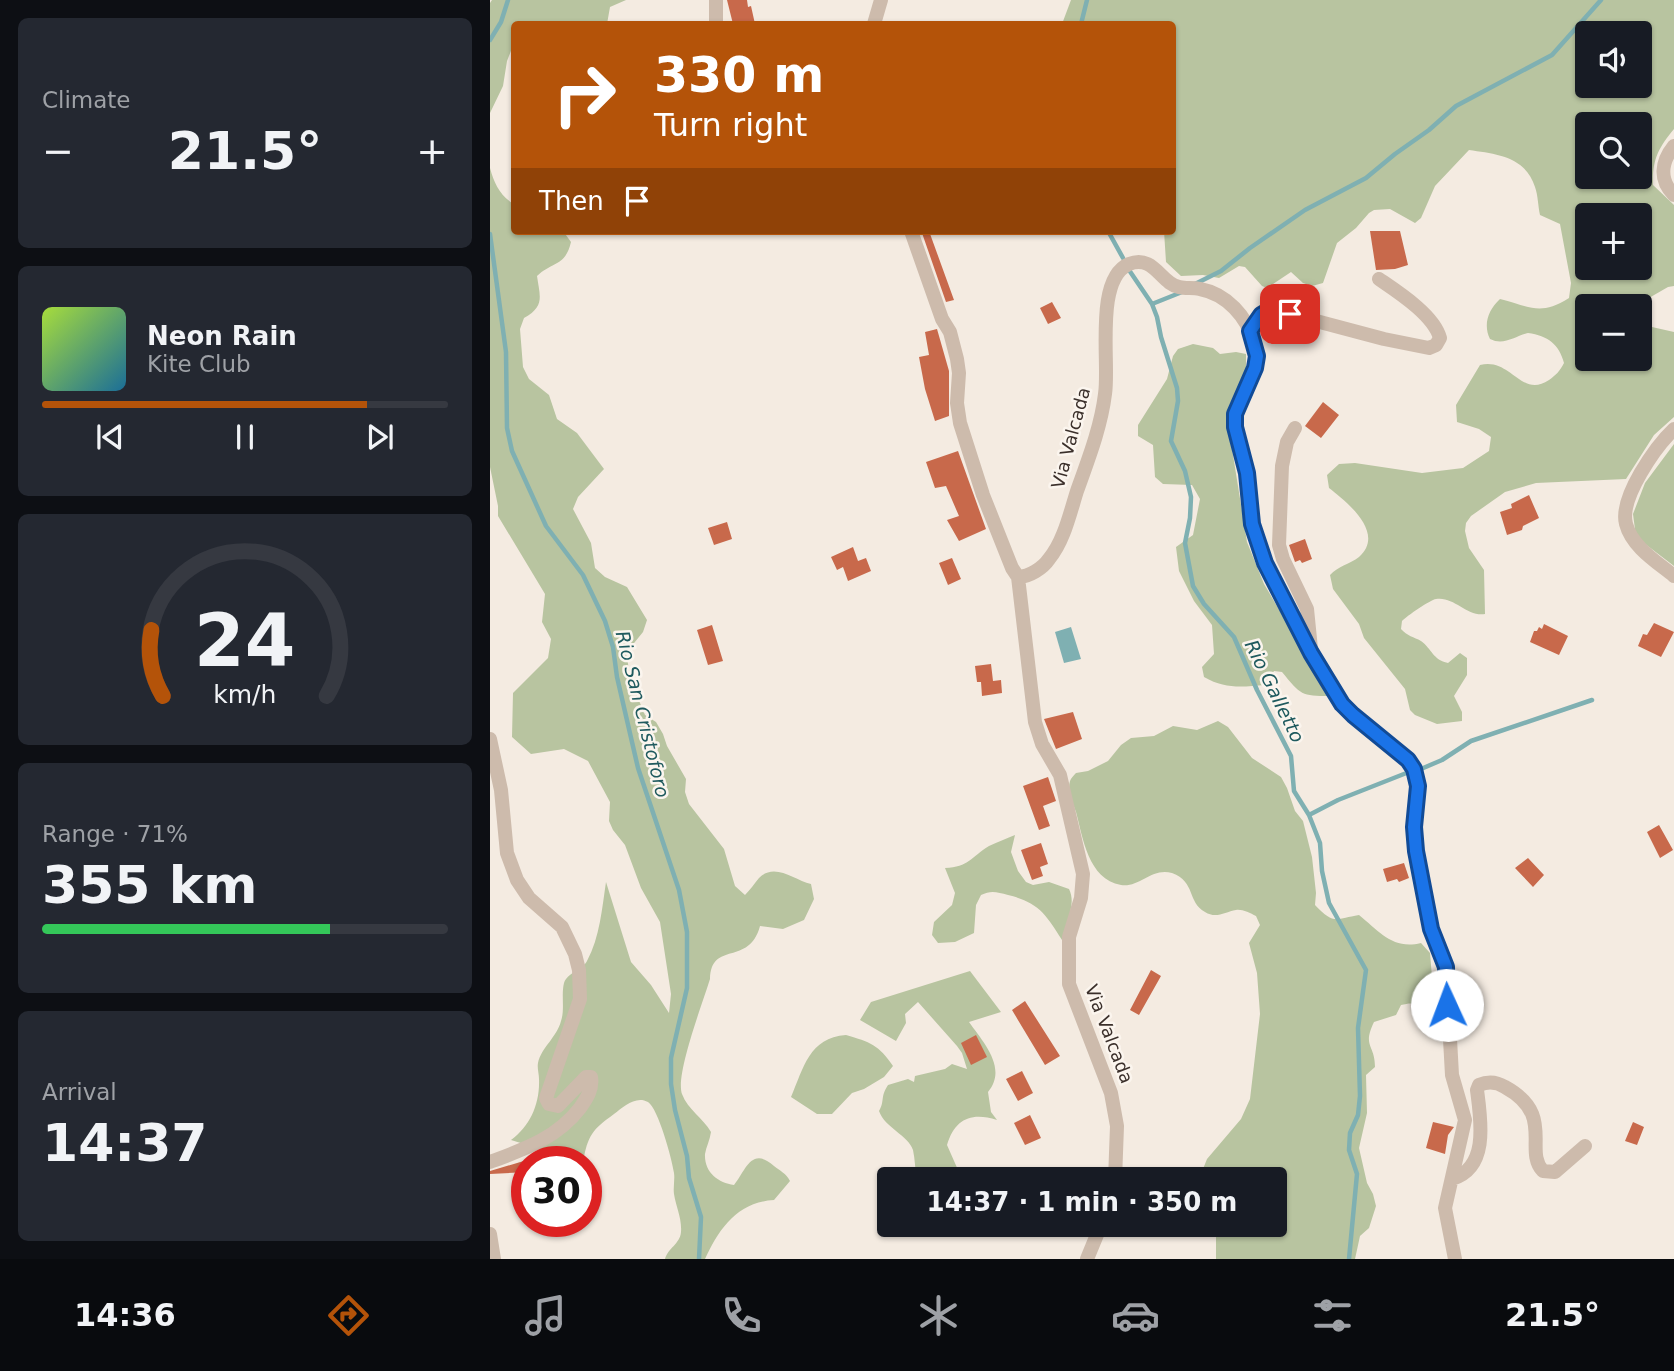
<!DOCTYPE html>
<html lang="en">
<head>
<meta charset="utf-8">
<style>
  body { margin:0; font-family:"DejaVu Sans",sans-serif; background:#242831; color:#f1f3f6; height:100vh; display:flex; flex-direction:column; font-size:26px; white-space:nowrap }
  * { box-sizing:border-box; margin:0 }
  p { font-size:23px; color:#9ea1a6 }
  .icon { flex:none; width:38px; height:38px; fill:none; stroke:currentColor; stroke-width:2; stroke-linecap:round; stroke-linejoin:round }
  .map { position:relative; flex:1; overflow:hidden }
  .side { display:flex; flex-direction:column; gap:18px; padding:18px; background:#0d0f14; width:490px }
  .side>* { flex:none }
  .hud { position:absolute; left:21px; top:21px; width:665px; height:214px; border-radius:7px; box-shadow:0 2px 5px #0004; background:#b45309; color:#fff; overflow:hidden }
  .tools { position:absolute; left:1085px; top:21px; display:grid; gap:14px }
  .tools a { display:grid; place-items:center; width:77px; height:77px; border-radius:7px; background:#171b24; box-shadow:0 2px 5px #0004; font-size:35px }
  .speed { position:absolute; left:21px; top:1146px; display:flex; gap:14px; font-size:35px; font-weight:700; text-align:center }
  .speed>* { display:grid; place-content:center; width:91px; height:91px; border-radius:50%; background:#171b24; box-shadow:0 2px 5px #0004; line-height:1 }
  .speed .limit { border:10px solid #d22; background:#fff; color:#111 }
  .pin { position:absolute; display:grid; place-items:center; width:60px; height:60px; color:#fff; margin:-30px; border-radius:14px; box-shadow:0 4px 10px #0006 }
  .me { position:absolute; width:77px; margin:-38px; rotate:358deg; stroke-linejoin:round; filter:drop-shadow(0 0 5px #0008) }
  .turn { display:flex; align-items:center; gap:24px; height:147px; padding:0 28px; font-size:32px }
  .turn .icon { width:91px; height:91px; stroke-width:2.5 }
  .turn b { display:block; font-size:49px; line-height:60px }
  .then { display:flex; align-items:center; height:66px; padding:0 28px; background:#0003; gap:14px; font-size:26px }
  .big { font-size:52px; font-weight:700; line-height:1.1 }
  .side .tile { flex:1; display:flex; flex-direction:column; justify-content:center; gap:10px; min-width:0; padding:0 24px; border-radius:10px; background:#242831 }
  .side .dial { align-items:center; gap:0 }
  .dial svg { height:182px; overflow:visible; fill:none; stroke:#363941; stroke-width:7; stroke-linecap:round; text-anchor:middle }
  .dial text { fill:#f1f3f6; stroke:none }
  .song { display:flex; align-items:center; gap:21px }
  .cover { width:84px; height:84px; border-radius:10px; background:linear-gradient(135deg,hsl(80 70% 55%),hsl(200 70% 35%)) }
  .played { height:7px; border-radius:4px; background:linear-gradient(90deg,#b45309 80%,#363941 80%) }
  .keys { display:flex; justify-content:space-around; direction:ltr }
  .heat { display:flex; justify-content:space-between; align-items:center; font-size:38px; direction:ltr }
  .charge { height:10px; border-radius:5px; background:linear-gradient(90deg,#34c759 71%,#363941 0) }
  .trip { position:absolute; left:387px; top:1167px; width:410px; height:70px; border-radius:7px; background:#171b24; box-shadow:0 2px 5px #0004; font-weight:700; line-height:70px; text-align:center }
  .menu { display:flex; height:112px; justify-content:space-around; align-items:center; background:#090b0e; color:#9ea1a6 }
  .menu .icon { width:49px; height:49px }
  .menu .current { color:#b45309 }
  .menu b { font-size:32px; color:#f1f3f6 }
  main { display:flex; flex:1; min-height:0 }
  .map>svg:first-child { display:block }
  .green { fill:#b8c4a0; fill-rule:evenodd }
  .water { fill:#7fb0b2 }
  .lines { fill:none; stroke-linecap:round; stroke-linejoin:round }
  .stream { stroke:#7fb0b2; stroke-width:4.5 }
  .building { fill:#c8694b }
  .minor { stroke:#cdbbac; stroke-width:14 }
  .route-casing { stroke:#114b97; stroke-width:18 }
  .route { stroke:#1a73e8; stroke-width:12 }
  .labels { text-anchor:middle; stroke-width:5; stroke-linejoin:round; paint-order:stroke }
  .street-label { font-size:18px; fill:#3b302b; stroke:#fbf5ee }
  .water-label { font-size:19px; font-style:italic; fill:#1f5a5e; stroke:#fbf5ee }
</style>
</head>
<body>
<main>
<section class="side">
<div class="tile"><p>Climate</p>
<div class="heat"><a>−</a><b class="big">21.5°</b><a>+</a></div>
</div>
<div class="tile">
<div class="song"><i class="cover"></i><div><b>Neon Rain</b><p>Kite Club</p></div></div>
<div class="played"></div>
<div class="keys"><svg class="icon" aria-label="previous" viewBox="0 0 24 24"><path d="M18 5L8 12l10 7zM5 5v14"/></svg><svg class="icon" aria-label="pause" viewBox="0 0 24 24"><path d="M8 5v14M16 5v14"/></svg><svg class="icon" aria-label="next" viewBox="0 0 24 24"><path d="M6 5l10 7-10 7zM19 5v14"/></svg></div>
</div>
<div class="tile dial"><svg viewBox="0 0 100 80">
<path d="M14 69A42 42 0 1 1 86 69"/>
<path d="M14 69A42 42 0 0 1 9 40" stroke="#b45309"/>
<text x="50" y="56" font-size="32" font-weight="700">24</text>
<text x="50" y="72" font-size="11">km/h</text>
</svg></div>
<div class="tile"><p>Range · 71%</p><b class="big">355 km</b><div class="charge"></div></div>
<div class="tile"><p>Arrival</p><b class="big">14:37</b></div>
</section>
<div class="map">
<svg width="1184" height="1259" viewBox="0 0 1184 1259">
  <rect width="100%" height="100%" fill="#f4ebe1"/>
  <!-- green -->
  <path class="green" d="M2 0H136L120 7 117 24H24V43L17 61 13 86 0 113V3Z
    M581 0H1184V129C1168 148 1162 161 1163 185L1184 205V286L1178 287 1145 306H1097V359H1150V321L1162 327 1184 332V417L1164 435 1136 479 1046 483 1015 492 981 516 976 523 975 531 979 548 994 570 995 614C977 617 964 596 946 599 940 600 917 616 912 621L911 629C917 636 924 637 931 641 942 649 943 660 958 663L970 653 977 658V675L964 696 972 712V721L947 724 925 715 920 710 915 689 874 638 869 624 843 589 840 575C848 566 860 564 869 557 896 533 857 502 839 488L837 475 849 464 865 463 932 473 973 468 999 451 1001 437 989 429 967 422 966 405 990 365C1021 357 1031 399 1059 380 1066 375 1070 371 1074 363 1069 344 1058 336 1038 333 1025 336 1014 346 1000 339 993 325 998 310 1010 299 1041 307 1050 316 1079 298L1081 283 1070 224 1050 215C1048 206 1048 195 1045 187 1035 156 1006 154 979 150L945 186 931 218 925 223 900 209 884 210 879 213 866 228 847 243 833 283 822 286 813 283 801 272 777 288 772 286 755 267 749 266 729 278 713 275 691 276 676 262 674 231H682V24H572ZM1097 33H1150V86H1097ZM1097 124H1150V177H1097ZM1097 215H1150V268H1097Z
    M0 168C4 183 10 196 24 204V231H73L81 242C75 267 63 261 47 276 50 297 55 306 34 318L30 329 33 367 39 379 59 395 67 419 87 433 114 469 88 497 83 509 101 543 105 568 115 577 137 587 157 620 153 632 136 653 141 680 150 703 155 715 166 722 173 734 177 746 196 779 195 792 199 804 234 849 245 886 255 895C260 890 264 884 269 878 285 862 304 880 321 884L324 899 314 920 293 929 270 926C259 967 221 940 220 979 213 1002 185 1075 192 1094 198 1110 213 1118 221 1132 220 1140 216 1147 215 1154 214 1172 228 1183 244 1185 255 1172 261 1145 284 1166 290 1171 296 1173 300 1181L284 1200C247 1202 229 1229 215 1259H175C178 1248 190 1244 191 1232 192 1218 186 1207 184 1194 183 1187 185 1180 184 1173 182 1159 168 1108 158 1102 146 1095 133 1107 124 1114 102 1130 98 1135 93 1162H57L50 1149 21 1140C40 1126 50 1104 49 1079 49 1074 47 1068 48 1063 51 1048 67 1037 71 1021 75 1009 71 995 74 983 78 972 92 971 97 961 110 937 112 908 116 882L141 962 161 985 179 1013 181 994 170 922 151 888 135 845 123 830 119 821 120 802 98 761 74 749 41 754 22 737 23 693 58 658 61 639 52 622 55 594 8 516V506L0 467Z
    M703 344 723 348 730 354 746 352 756 354V374L739 406 738 424 757 542 774 584 840 696C811 696 811 695 792 672L784 671 775 685C751 687 735 689 714 677L712 667 724 654 722 625 704 601 689 571 686 547 703 535 710 499 702 485 673 484 665 477 663 445 648 436V425L677 379 683 356 688 349Z
    M1184 444V566L1146 537 1143 514 1155 483Z
    M728 721 738 727 762 758 791 777 797 788 805 811 813 821 822 857 826 893 825 905C844 925 845 919 869 915 890 932 903 950 931 943L940 953 942 977 954 999 952 1010 947 1021C932 1011 932 999 911 1005L906 1015 884 1022C872 1047 885 1044 885 1067L876 1075 877 1113 869 1148 877 1183 883 1194 886 1206 879 1228 870 1236 865 1259H726V1225H784V1180L709 1179 717 1159 751 1119 760 1099 770 1014 767 973 759 943 770 925 766 916C760 913 752 909 746 910 735 912 726 919 715 912 697 902 706 882 682 873 662 867 649 888 631 885 598 879 593 838 586 812 583 803 577 791 580 781 581 778 584 775 586 773L598 771 618 761 631 745 641 738 664 736 683 726 707 730Z
    M525 835 521 852 528 871 536 882 543 885 559 882 579 889C587 905 575 923 572 940 556 914 548 902 518 895 507 892 501 890 491 895L486 905 484 933 465 942 448 943 442 935 444 922 462 905 465 893 455 868C479 867 481 857 499 846 508 842 517 838 525 835Z
    M480 971 511 1012 479 1022C493 1042 518 1068 498 1092L501 1112 507 1120C481 1112 465 1119 457 1145L472 1179H427C425 1170 425 1159 423 1150 418 1135 395 1128 389 1111 395 1101 390 1097 398 1085L418 1079 424 1082 425 1076 455 1069 462 1064 477 1069 472 1053 467 1046 428 1002 415 1014 416 1023 406 1041 370 1020 381 1002Z
    M356 1035C380 1042 389 1045 403 1066L394 1077 374 1089 362 1093 342 1114H327L301 1097C314 1067 319 1038 356 1035Z"/>
  <!-- water -->
  <path class="water" d="M581 627 591 659 574 663 565 632Z"/>
  <g class="lines">
    <!-- stream -->
    <path class="stream" d="M591 24 597 0
      M0 40 11 22 18 0
      M618 231 633 258
      M0 234 16 352 17 428 22 451 56 526 93 575 115 621 123 647 127 677 148 768 189 890 197 932V988L181 1058V1084L185 1110 197 1156 199 1178 211 1217 209 1259
      M639 270 662 304 667 317 671 337 687 388 688 401 681 441 695 471 701 497 700 518 695 543 703 586 714 604 744 637 767 690 801 756 804 791 819 815 830 843 832 871 839 903 876 970 868 1028 870 1096 868 1115 860 1133 859 1150 867 1174 859 1259
      M705 284 731 271 760 248 815 210 876 178 905 154 939 130 966 106 1062 55 1111 0
      M662 304 692 292
      M931 769 952 760 981 741 1102 700
      M819 815 848 800 919 772"/>
  </g>
  <!-- building -->
  <path class="building" d="M237 0H257L258 7 261 6 265 24H243Z
    M439 231 464 300 456 302 432 233Z
    M880 231H910L918 265 905 269 886 270Z
    M562 302 571 318 558 324 550 308Z
    M447 329 459 371V416L445 421 435 389 429 357 439 355 435 332Z
    M833 402 849 415 831 438 815 426Z
    M468 451 496 529 469 541 457 520 469 516 456 486 445 488 436 462Z
    M1039 495 1049 518 1033 526 1032 530 1017 535 1010 512 1022 508 1021 504Z
    M237 522 242 539 224 545 218 528Z
    M815 539 822 559 812 563 810 560 805 562 799 545Z
    M363 547 368 561 376 558 381 571 358 581 353 567 347 570 341 557Z
    M462 558 471 579 458 585 449 563Z
    M1164 623 1184 632 1171 657 1148 646 1153 634 1157 635Z
    M1054 624 1078 636 1069 655 1040 642 1044 631H1047L1049 627 1052 629Z
    M222 625 233 661 218 665 207 630Z
    M501 664 503 681 511 680 512 693 492 696 491 682H487L485 666Z
    M583 712 592 739 566 749 554 719Z
    M558 777 566 801 553 806 560 826 549 830 533 786Z
    M1169 825 1183 850 1170 858 1157 832Z
    M551 843 558 864 550 867 553 876 542 880 531 850Z
    M1038 858 1054 875 1043 887 1025 868Z
    M914 863 919 878 909 882 907 879 897 882 893 869Z
    M661 970 671 976 649 1015 640 1010Z
    M535 1001 570 1056 555 1065 522 1010Z
    M486 1035 497 1057 481 1065 471 1043Z
    M532 1071 543 1093 528 1101 516 1079Z
    M540 1115 551 1138 535 1145 524 1123Z
    M943 1122 964 1127 958 1135 955 1154 936 1148Z
    M1143 1122 1154 1127 1147 1145 1135 1141Z
    M37 1160V1172L0 1174V1171Z"/>
  <g class="lines">
    <!-- minor -->
    <path class="minor" d="M226 24V0
      M384 24 391 0
      M1184 146C1171 162 1169 180 1184 195
      M421 231 452 319 460 332 467 359 469 373 467 403 470 423 493 495 522 568 528 577C539 577 553 568 559 559 574 541 580 513 587 491 598 460 611 427 615 394 620 364 604 279 639 264 664 254 671 284 689 287 696 289 703 287 710 289 737 294 757 317 764 342 774 378 743 397 745 427 746 443 753 458 757 473 760 491 758 509 762 526 771 562 790 595 807 627 821 654 834 682 853 705 870 726 896 743 917 760L924 769 928 786 924 827 926 851 941 929 956 967 962 1075 975 1120 955 1208 965 1259
      M760 331 771 315 781 309 894 339 939 348 946 345 950 338C944 315 908 292 889 279
      M805 428 797 442 792 466 789 545 793 559 817 609 821 649
      M1184 429C1166 446 1129 498 1136 524 1142 547 1167 562 1184 576
      M528 577 545 722 552 744 570 775 593 874 591 898 579 937V984L621 1093 627 1126 625 1180
      M0 739 11 790 17 853 27 880 39 898 72 927 85 954 89 970 90 999 56 1098 59 1104 68 1106 96 1077H101C103 1089 97 1098 90 1108 67 1138 35 1149 0 1162
      M962 1179C999 1168 991 1121 987 1090L989 1085C998 1081 1007 1082 1015 1087 1066 1115 1033 1150 1053 1171L1065 1172 1095 1146
      M0 1234 4 1259
      M597 1259 611 1225"/>
  </g>
  <g class="lines">
    <!-- route casing -->
    <g class="route-casing">
      <path id="route" d="M800 314 781 309 771 315 760 331 767 356 765 368 745 414V427L757 473 762 524 775 563 821 653 852 704 863 715 918 760 924 769 928 786 924 827 926 851 941 929 956 967 957 1005"/>
    </g>
    <!-- route -->
    <use href="#route" class="route"/>
  </g>
  <g class="labels">
    <!-- street labels -->
    <g class="street-label">
      <text transform="translate(581 438) rotate(-75)" y="6">Via Valcada</text>
      <text transform="translate(619 1034) rotate(69)" y="6">Via Valcada</text>
    </g>
    <!-- water labels -->
    <g class="water-label">
      <text transform="translate(785 691) rotate(64)" y="7">Rio Galletto</text>
      <text transform="translate(153 714) rotate(76)" y="7">Rio San Cristoforo</text>
    </g>
  </g>
</svg>
<div class="tools">
<a><svg class="icon" aria-label="sound" viewBox="0 0 24 24"><path d="M4 9h4l5-4v14l-5-4H4zM17 9q2 3 0 6"/></svg></a>
<a><svg class="icon" aria-label="search" viewBox="0 0 24 24"><circle cx="10" cy="10" r="6"/><path d="M15 15l6 6"/></svg></a>
<a>+</a>
<a>−</a>
</div>
<div class="speed"><div class="limit">30</div></div>
<div class="pin" style="left:800px;top:314px;background:#d93025"><svg class="icon" aria-label="arrive" viewBox="0 0 24 24"><path d="M6 21V4h12l-3 4 3 4H6"/></svg></div>
<svg class="me" style="left:957px;top:1005px" viewBox="-20 -20 40 40"><circle r="19" fill="#fff"/><path d="M0-13L10 11 0 6-10 11z" fill="#1a73e8"/></svg>
<div class="trip">14:37 · 1 min · 350 m</div>
<div class="hud">
<div class="turn"><svg class="icon" aria-label="right" viewBox="0 0 24 24"><path d="M7 20v-9h11M14 6l5 5-5 5"/></svg><div><b>330 m</b>Turn right</div></div>
<div class="then">Then<svg class="icon" aria-label="arrive" viewBox="0 0 24 24"><path d="M6 21V4h12l-3 4 3 4H6"/></svg></div>
</div>
</div>
</main>
<nav class="menu">
<b>14:36</b>
<svg class="icon current" aria-label="directions" viewBox="0 0 24 24"><path d="M12 3l9 9-9 9-9-9zM9 14v-3h6M13 9l2 2-2 2"/></svg>
<svg class="icon" aria-label="music" viewBox="0 0 24 24"><path d="M9 18V5l10-2v13"/><circle cx="6" cy="18" r="3"/><circle cx="16" cy="16" r="3"/></svg>
<svg class="icon" aria-label="phone" viewBox="0 0 24 24"><path d="M5 4h4l2 5-3 2q2 4 5 5l2-3 5 2v4C11 20 4 13 5 4z"/></svg>
<svg class="icon" aria-label="climate" viewBox="0 0 24 24"><path d="M12 3v18M4 7l16 10M4 17L20 7"/></svg>
<svg class="icon" aria-label="car" viewBox="0 0 24 24"><path d="M5 17H2v-5l4-1 3-4h7l3 4 3 1v5h-3M9 17h6M6 11h13"/><circle cx="7" cy="17" r="2"/><circle cx="17" cy="17" r="2"/></svg>
<svg class="icon" aria-label="filters" viewBox="0 0 24 24"><path d="M4 7h16M4 17h16"/><circle cx="9" cy="7" r="2"/><circle cx="15" cy="17" r="2"/></svg>
<b>21.5°</b>
</nav>
</body>
</html>
